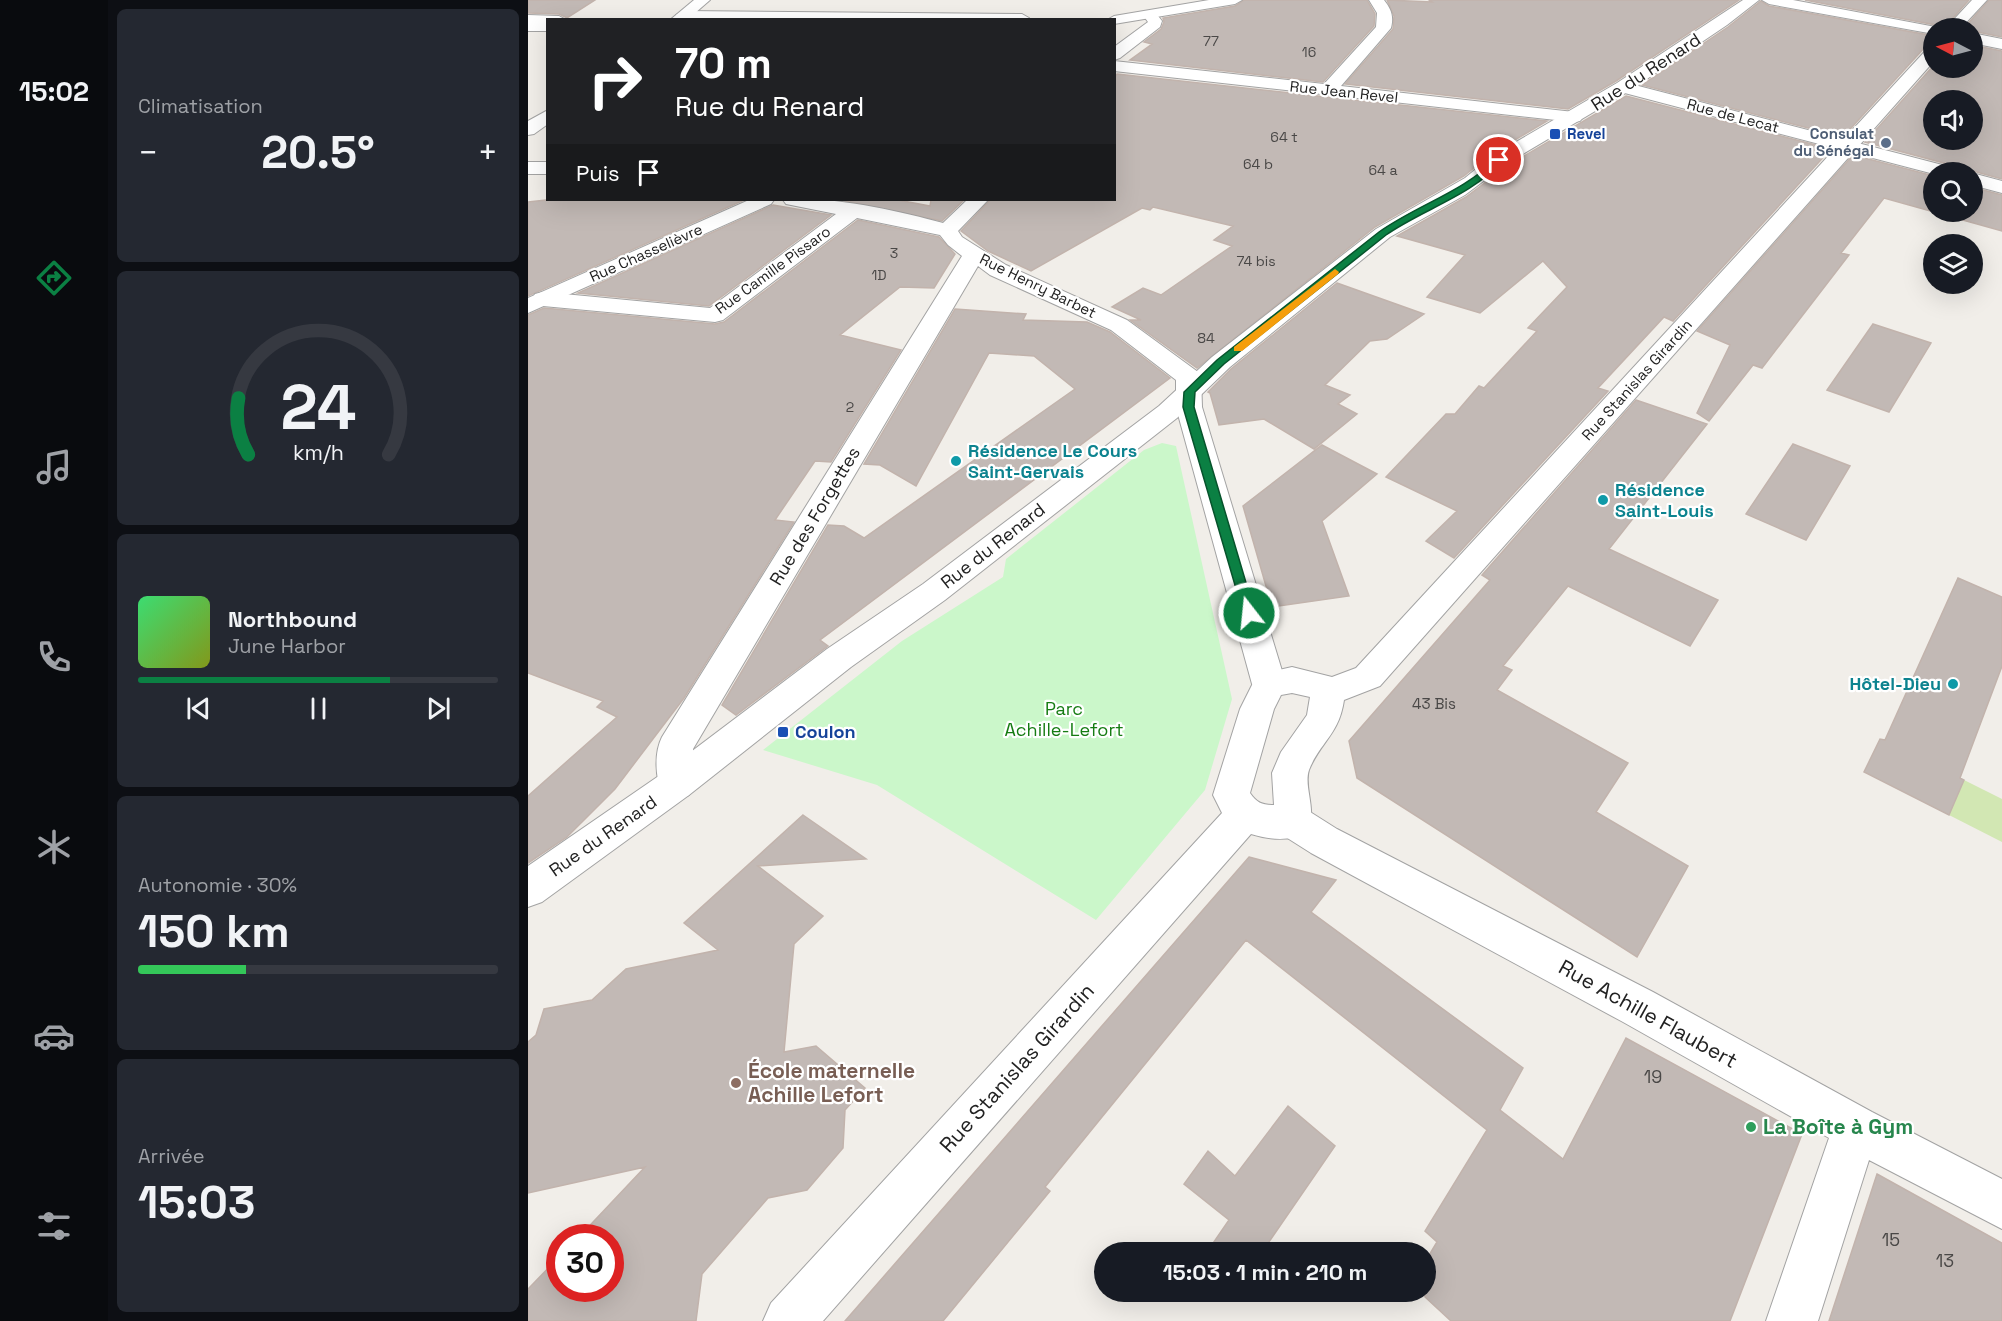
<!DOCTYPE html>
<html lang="fr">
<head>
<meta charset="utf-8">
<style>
  body { margin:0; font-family:"Space Grotesk",sans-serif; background:#242831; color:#f1f3f6; height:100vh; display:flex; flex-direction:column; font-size:22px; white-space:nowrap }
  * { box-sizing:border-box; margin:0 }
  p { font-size:20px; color:#9ea1a6 }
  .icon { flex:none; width:33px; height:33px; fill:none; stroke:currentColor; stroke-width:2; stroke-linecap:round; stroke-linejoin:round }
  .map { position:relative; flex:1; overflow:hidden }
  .panel { display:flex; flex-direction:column; gap:9px; padding:9px; background:#0d0f14; width:420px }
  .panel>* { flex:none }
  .hud { position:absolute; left:18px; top:18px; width:570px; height:183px; border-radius:0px; box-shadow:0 6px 24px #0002; background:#202124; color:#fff; overflow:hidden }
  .needle { width:39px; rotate:276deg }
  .tools { position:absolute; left:1395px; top:18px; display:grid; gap:12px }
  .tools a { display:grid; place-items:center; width:60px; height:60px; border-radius:50%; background:#171b24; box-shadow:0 6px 24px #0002; font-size:30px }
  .speed { position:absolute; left:18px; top:1224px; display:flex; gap:12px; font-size:30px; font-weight:700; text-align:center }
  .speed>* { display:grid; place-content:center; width:78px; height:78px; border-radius:50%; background:#171b24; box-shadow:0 6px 24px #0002; line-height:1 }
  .speed .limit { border:9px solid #d22; background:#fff; color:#111 }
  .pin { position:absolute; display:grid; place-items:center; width:51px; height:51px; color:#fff; margin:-26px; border:3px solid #fff; border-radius:50%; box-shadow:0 2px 6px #0007 }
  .me { position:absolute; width:66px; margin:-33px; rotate:344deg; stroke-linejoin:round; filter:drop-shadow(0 0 4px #0008) }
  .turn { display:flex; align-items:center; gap:21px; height:126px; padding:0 30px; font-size:27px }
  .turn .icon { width:78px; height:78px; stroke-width:2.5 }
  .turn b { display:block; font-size:42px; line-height:51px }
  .then { display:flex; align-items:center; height:57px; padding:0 30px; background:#0003; gap:12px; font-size:22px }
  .big { font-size:45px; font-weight:700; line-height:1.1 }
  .panel .tile { flex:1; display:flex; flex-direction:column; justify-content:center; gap:9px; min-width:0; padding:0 21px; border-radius:9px; background:#242831 }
  .panel .dial { align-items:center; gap:0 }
  .dial svg { height:156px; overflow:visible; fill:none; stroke:#363941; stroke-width:7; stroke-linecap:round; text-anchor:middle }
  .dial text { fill:#f1f3f6; stroke:none }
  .song { display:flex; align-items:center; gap:18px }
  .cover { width:72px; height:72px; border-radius:9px; background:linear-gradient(135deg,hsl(140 70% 55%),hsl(70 70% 35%)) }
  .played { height:6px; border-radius:3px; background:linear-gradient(90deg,#0b8043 70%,#363941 70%) }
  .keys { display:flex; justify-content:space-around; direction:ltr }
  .heat { display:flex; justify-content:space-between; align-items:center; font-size:33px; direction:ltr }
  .charge { height:9px; border-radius:4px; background:linear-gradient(90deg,#34c759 30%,#363941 0) }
  .trip { position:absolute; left:566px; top:1242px; width:342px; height:60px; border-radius:30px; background:#171b24; box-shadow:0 6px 24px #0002; font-weight:700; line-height:60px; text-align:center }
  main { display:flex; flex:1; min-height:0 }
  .tabs { display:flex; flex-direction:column; width:108px; justify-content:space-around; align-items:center; background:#090b0e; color:#9ea1a6 }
  .tabs .icon { width:42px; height:42px }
  .tabs .current { color:#0b8043 }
  .tabs b { font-size:27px; color:#f1f3f6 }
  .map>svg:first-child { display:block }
  .grass { fill:#d2e7b3 }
  .park { fill:#cbf7ca }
  .building { fill:#c2b9b5; stroke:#c2b3ac; stroke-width:1.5; fill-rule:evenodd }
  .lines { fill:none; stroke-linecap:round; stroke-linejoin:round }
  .minor-casing { stroke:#a3a3a3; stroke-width:2 }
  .tertiary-casing { stroke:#a3a3a3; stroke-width:2 }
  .minor { fill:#fff; fill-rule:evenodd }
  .tertiary { fill:#fff; fill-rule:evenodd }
  .route { fill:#0b8043; stroke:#07532c; stroke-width:1.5 }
  .slow { fill:#f59e0b }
  .transit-dot { fill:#1a4fb4; stroke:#fff; stroke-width:2 }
  .service-dot { fill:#5c6f8a; stroke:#fff; stroke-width:2 }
  .culture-dot { fill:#0f9aa8; stroke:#fff; stroke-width:2 }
  .education-dot { fill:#8d6e63; stroke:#fff; stroke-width:2 }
  .leisure-dot { fill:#2e9e5b; stroke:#fff; stroke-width:2 }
  .labels { text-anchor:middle; stroke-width:4.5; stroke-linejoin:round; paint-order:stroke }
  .far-number-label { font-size:14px; fill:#4a4847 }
  .far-street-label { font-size:15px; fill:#222; stroke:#fff }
  .far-transit-label { font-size:15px; font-weight:bold; fill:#164399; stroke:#fff; text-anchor:start }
  .far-service-label { font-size:15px; font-weight:bold; fill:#4e5e75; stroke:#fff; text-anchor:end }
  .number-label { font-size:15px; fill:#4a4847 }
  .street-label { font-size:18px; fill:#222; stroke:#fff }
  .culture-label { font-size:18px; font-weight:bold; fill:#0d838f; stroke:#fff; text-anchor:start }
  .park-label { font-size:18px; fill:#167c13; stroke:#fff }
  .transit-label { font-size:18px; font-weight:bold; fill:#164399; stroke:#fff; text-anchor:start }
  .near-number-label { font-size:18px; fill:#4a4847 }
  .near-street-label { font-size:21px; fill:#222; stroke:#fff }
  .near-education-label { font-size:21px; font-weight:bold; fill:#785e54; stroke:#fff; text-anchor:start }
  .near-leisure-label { font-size:21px; font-weight:bold; fill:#27864d; stroke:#fff; text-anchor:start }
</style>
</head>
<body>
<main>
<nav class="tabs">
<b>15:02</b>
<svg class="icon current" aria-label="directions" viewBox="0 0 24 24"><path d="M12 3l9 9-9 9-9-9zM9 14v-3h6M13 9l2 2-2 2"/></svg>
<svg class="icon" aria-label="music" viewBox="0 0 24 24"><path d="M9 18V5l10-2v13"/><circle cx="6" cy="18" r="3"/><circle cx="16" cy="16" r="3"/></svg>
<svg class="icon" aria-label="phone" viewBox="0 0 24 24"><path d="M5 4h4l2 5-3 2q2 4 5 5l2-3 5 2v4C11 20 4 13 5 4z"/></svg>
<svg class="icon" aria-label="climate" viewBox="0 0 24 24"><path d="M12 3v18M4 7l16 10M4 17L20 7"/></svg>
<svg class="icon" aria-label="car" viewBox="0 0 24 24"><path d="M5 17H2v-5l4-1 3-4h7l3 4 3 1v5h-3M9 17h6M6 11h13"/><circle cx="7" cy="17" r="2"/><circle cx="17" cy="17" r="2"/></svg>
<svg class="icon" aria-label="filters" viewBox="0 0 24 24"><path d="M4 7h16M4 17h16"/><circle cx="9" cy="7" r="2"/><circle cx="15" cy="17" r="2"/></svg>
</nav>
<section class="panel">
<div class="tile"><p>Climatisation</p>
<div class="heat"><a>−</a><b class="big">20.5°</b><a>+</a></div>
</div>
<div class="tile dial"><svg viewBox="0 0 100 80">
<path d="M14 69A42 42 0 1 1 86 69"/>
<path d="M14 69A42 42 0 0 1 9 40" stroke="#0b8043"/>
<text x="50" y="56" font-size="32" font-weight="700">24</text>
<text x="50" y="72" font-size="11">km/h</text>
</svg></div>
<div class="tile">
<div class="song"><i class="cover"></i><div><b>Northbound</b><p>June Harbor</p></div></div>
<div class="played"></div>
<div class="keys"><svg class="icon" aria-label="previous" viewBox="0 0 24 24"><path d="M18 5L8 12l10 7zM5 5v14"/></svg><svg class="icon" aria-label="pause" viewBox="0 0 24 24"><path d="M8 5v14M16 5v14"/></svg><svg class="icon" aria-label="next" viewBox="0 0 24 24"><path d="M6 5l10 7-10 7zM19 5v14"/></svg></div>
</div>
<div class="tile"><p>Autonomie · 30%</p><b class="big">150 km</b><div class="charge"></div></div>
<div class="tile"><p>Arrivée</p><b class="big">15:03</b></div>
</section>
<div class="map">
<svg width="1474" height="1321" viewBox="0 0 1474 1321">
  <rect width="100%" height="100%" fill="#f1eee9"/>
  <!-- grass -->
  <path class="grass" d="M1436 780 1474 799V842L1421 815Z"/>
  <!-- park -->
  <path class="park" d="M634 443 648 446 704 699 677 790 568 920 349 785 235 750 374 641 475 577 478 559 616 450Z"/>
  <!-- building -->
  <path class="building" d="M0 0H67L39 18 31 14 0 13Z
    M716 0H839L847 14 846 26 795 82 602 60 624 44 616 42 633 29 636 22 635 18 707 6Z
    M859 0 904 2 901 0H1211L1088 81 1040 109 817 84 865 29 866 16Z
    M1277 0H1441L1416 28 1413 26Z
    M1461 0H1474V37L1444 31V28H1436Z
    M1233 1 1241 6 1406 36V44L1398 46 1315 137 1114 85 1200 27Z
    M1444 45 1474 51V179L1445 171 1431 172 1427 166 1337 142 1406 65V68H1444ZM1406 100H1444V140H1406Z
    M589 74 1019 121 963 154 936 176 847 227 669 368 602 320H613L584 307 615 288 633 295 704 246 686 240 705 226 625 207 622 210 614 208 503 271 460 251 433 231 462 200H586V78Z
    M1098 96 1303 149 1145 321 1136 317 1070 388 1080 391 926 558 898 541 929 511 858 477 918 414H927L951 386 956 388 1009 331 1000 328 1039 287 1015 261 952 313 899 297 937 255 869 236 938 197 979 166Z
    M1325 155 1406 176V212H1444V187L1474 195V231L1356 198 1313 253 1321 255 1234 368 1225 365 1181 421 1169 413 1202 345 1169 331Z
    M18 200H216L0 296V202Z
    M312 200H370L402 206 403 200H436L414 221Z
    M245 205 303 215 181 306 50 293Z
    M330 220 411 237 427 254 406 288 372 287 312 335 373 350 303 462 287 461 247 520 266 522 156 698 87 789 39 837 0 863V796L89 717 69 707 75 701 0 673V315L16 308 187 324 196 322Z
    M809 283 896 314 859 339 842 341 797 385 822 395 810 404 829 414 786 449 736 419 691 425 682 393 680 392 703 369Z
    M427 309 498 314 495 320 559 322 582 332 642 378 292 640 300 646 208 715 194 705 300 525 316 526 336 538 547 389 506 356 461 353 388 486 352 465 336 464Z
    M1345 324 1403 343 1361 412 1299 390Z
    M1108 400 1179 424 1081 549 1190 600 1162 646 1040 586 975 666 984 670 969 690 1100 763 1068 812 1160 866 1109 957 829 778 821 741 962 580 954 575Z
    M1265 444 1322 466 1278 540 1218 514Z
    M794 445 849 474 794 521 821 596 744 607 715 506Z
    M1430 578 1474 597V666L1432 778 1436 780 1421 815 1336 772 1352 739 1357 740Z
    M275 815 338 859 230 866 295 916 266 944 256 1052 288 1046 337 1088 317 1110 315 1148 279 1190 240 1198 174 1274 168 1321H0V1289L32 1256V1288H82V1238H50L117 1167 0 1193V1042L8 1035 16 1009 64 1000 98 969 190 950 156 923Z
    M721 857 808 880 783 912 995 1068 972 1110 1035 1159 1098 1038 1274 1134 1202 1321H923L897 1297V1262L909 1242 897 1231 959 1130 718 940 517 1187 522 1191 415 1321H317Z
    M760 1106 807 1146 734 1252H679L701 1220 656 1184 680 1151 707 1176Z
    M1349 1174 1474 1243V1321H1301Z"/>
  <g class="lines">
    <!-- minor casing -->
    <g class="minor-casing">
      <path id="minor" d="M841 0H856C863 9 866 16 863 28L813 86 1046 112 1052 113 1055 117 1052 121 1046 122 586 71V61L796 84 848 27 849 13Z
        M1234 0H1265L1413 28H1406V34L1241 4Z
        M155 11 494 14 501 18H150L148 15Z
        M622 11 627 12 634 21 632 27 592 58 586 60V47L620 22 615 15Z
        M0 21H20V31H0Z
        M1444 33 1474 39V49L1444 43Z
        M1095 82 1426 168 1429 172 1406 174 1089 91 1087 87Z
        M20 110V124L6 134 0 135V121Z
        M0 162H20V174H0Z
        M1444 173 1474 181V193L1444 185Z
        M255 200C300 195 370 211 415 223L439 200H460L430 231 434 237 478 265 599 320 670 372 673 377 674 407 758 684 753 693 741 697 729 693 724 684 648 407V380L583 330 462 275 450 266 165 749 166 784 161 795 148 800 135 795C127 778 126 753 134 737L434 256 420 245 412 235 329 218 195 320 187 322 15 306 7 304 4 299 7 294 15 292 182 308 308 214 258 204Z
        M766 805 779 810 809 829 1125 992 1344 1112 1474 1179V1229L1341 1160 1290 1321H1238L1301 1138 1095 1022 783 853 753 834 747 822 753 810Z"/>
    </g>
    <!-- tertiary casing -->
    <g class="tertiary-casing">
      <path id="tertiary" d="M166 0H182L159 20H142Z
        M681 0H714L707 4 586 24V20H579L586 16Z
        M1215 0H1231L1199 25 1101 91 978 164 937 195 862 237 702 367 649 418 417 600 323 667 161 795 14 902 0 907V866L135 773 299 649 395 584 631 406 684 357 848 229 937 178 964 156 1089 83Z
        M1444 0H1459L1433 28H1418Z
        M0 15 31 16 38 20H20V24L0 23Z
        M1406 46V61L852 686 816 700C811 735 792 742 781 770 775 787 790 810 779 834 760 841 742 840 723 834L295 1321H235L243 1303 694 813 685 795 712 709 729 675 764 667 804 677 828 668 1400 48ZM764 693 782 697 779 715 753 752 744 773 746 805C734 805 729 803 722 793L746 709 753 695Z
        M221 200H246L243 204 0 313V298Z"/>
    </g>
    <!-- minor -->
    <use href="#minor" class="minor"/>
    <!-- tertiary -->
    <use href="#tertiary" class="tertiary"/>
  </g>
  <!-- route -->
  <path class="route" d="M968 159 975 160C944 196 895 209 858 235L696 364 667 392 666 407 727 613 721 618 716 616 655 407 656 392 689 360 851 232C889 205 935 192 968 159Z"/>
  <!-- slow -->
  <path class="slow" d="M807 269 811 272 810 274 714 351H706V347Z"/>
  <!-- markers -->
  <g class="transit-dot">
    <rect x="1021" y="128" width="12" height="12" rx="3"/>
    <rect x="249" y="726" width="12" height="12" rx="3"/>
  </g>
  <circle class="service-dot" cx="1358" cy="143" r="6"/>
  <g class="culture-dot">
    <circle cx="428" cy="461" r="6"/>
    <circle cx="1075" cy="500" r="6"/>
    <circle cx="1425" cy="684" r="6"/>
  </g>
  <circle class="education-dot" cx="208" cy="1083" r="6"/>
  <circle class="leisure-dot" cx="1223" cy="1127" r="6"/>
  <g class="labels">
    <!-- far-number labels -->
    <g class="far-number-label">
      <text x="683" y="46">77</text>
      <text x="781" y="57">16</text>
      <text x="756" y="142">64 t</text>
      <text x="730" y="169">64 b</text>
      <text x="855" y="175">64 a</text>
      <text x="366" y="258">3</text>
      <text x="728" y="266">74 bis</text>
      <text x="351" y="280">1D</text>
      <text x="678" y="343">84</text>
      <text x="322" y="412">2</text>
    </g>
    <!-- far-street labels -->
    <g class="far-street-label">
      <text transform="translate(816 92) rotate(6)" y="5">Rue Jean Revel</text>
      <text transform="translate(1205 116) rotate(15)" y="5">Rue de Lecat</text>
      <text transform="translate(118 253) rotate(-24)" y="5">Rue Chasselièvre</text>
      <text transform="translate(245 270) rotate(-36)" y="5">Rue Camille Pissaro</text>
      <text transform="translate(510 286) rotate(26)" y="5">Rue Henry Barbet</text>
      <text transform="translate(1109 380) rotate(-48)" y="5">Rue Stanislas Girardin</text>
    </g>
    <!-- far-transit labels -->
    <g class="far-transit-label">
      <text x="1039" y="139">Revel</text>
    </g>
    <!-- far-service labels -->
    <g class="far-service-label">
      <text x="1346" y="139">Consulat<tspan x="1346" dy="17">du Sénégal</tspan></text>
    </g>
    <!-- number labels -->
    <g class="number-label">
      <text x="906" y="709">43 Bis</text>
    </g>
    <!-- street labels -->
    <g class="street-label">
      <text transform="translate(1118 72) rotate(-33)" y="6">Rue du Renard</text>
      <text transform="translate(287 516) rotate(-59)" y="6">Rue des Forgettes</text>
      <text transform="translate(465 546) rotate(-38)" y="6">Rue du Renard</text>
      <text transform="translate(75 836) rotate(-35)" y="6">Rue du Renard</text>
    </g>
    <!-- culture labels -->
    <g class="culture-label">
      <text x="440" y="457">Résidence Le Cours<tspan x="440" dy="21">Saint-Gervais</tspan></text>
      <text x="1087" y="496">Résidence<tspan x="1087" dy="21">Saint-Louis</tspan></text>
      <text x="1413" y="690" text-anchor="end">Hôtel-Dieu</text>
    </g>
    <!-- park labels -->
    <g class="park-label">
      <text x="536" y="715">Parc<tspan x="536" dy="21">Achille-Lefort</tspan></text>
    </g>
    <!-- transit labels -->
    <g class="transit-label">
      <text x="267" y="738">Coulon</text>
    </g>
    <!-- near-number labels -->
    <g class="near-number-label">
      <text x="1125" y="1083">19</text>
      <text x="1363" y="1246">15</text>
      <text x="1417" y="1267">13</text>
    </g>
    <!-- near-street labels -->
    <g class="near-street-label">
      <text transform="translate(1120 1014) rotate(29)" y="7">Rue Achille Flaubert</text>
      <text transform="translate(489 1068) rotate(-48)" y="7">Rue Stanislas Girardin</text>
    </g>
    <!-- near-education labels -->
    <g class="near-education-label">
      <text x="220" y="1078">École maternelle<tspan x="220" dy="24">Achille Lefort</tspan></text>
    </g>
    <!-- near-leisure labels -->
    <g class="near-leisure-label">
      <text x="1235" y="1134">La Boîte à Gym</text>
    </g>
  </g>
</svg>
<div class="tools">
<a><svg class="needle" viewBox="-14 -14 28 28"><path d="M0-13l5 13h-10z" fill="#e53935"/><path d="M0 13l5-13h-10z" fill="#9ea1a6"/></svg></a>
<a><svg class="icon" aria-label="sound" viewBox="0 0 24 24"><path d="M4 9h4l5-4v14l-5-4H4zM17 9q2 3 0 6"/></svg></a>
<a><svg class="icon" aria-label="search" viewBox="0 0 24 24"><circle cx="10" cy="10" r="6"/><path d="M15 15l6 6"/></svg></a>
<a><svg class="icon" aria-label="layers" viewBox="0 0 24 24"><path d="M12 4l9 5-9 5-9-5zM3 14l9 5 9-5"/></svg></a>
</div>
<div class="speed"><div class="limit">30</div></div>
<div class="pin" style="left:971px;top:160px;background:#d93025"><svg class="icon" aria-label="arrive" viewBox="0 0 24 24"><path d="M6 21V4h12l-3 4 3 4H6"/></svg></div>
<svg class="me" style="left:721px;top:613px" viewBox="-20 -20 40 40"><circle r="17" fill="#0b8043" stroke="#fff" stroke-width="3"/><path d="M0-11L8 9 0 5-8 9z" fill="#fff"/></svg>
<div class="trip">15:03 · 1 min · 210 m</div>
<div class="hud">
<div class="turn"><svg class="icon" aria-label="right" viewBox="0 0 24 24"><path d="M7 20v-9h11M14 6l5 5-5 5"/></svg><div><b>70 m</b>Rue du Renard</div></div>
<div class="then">Puis<svg class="icon" aria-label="arrive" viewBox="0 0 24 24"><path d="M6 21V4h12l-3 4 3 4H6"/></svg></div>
</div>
</div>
</main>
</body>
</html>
